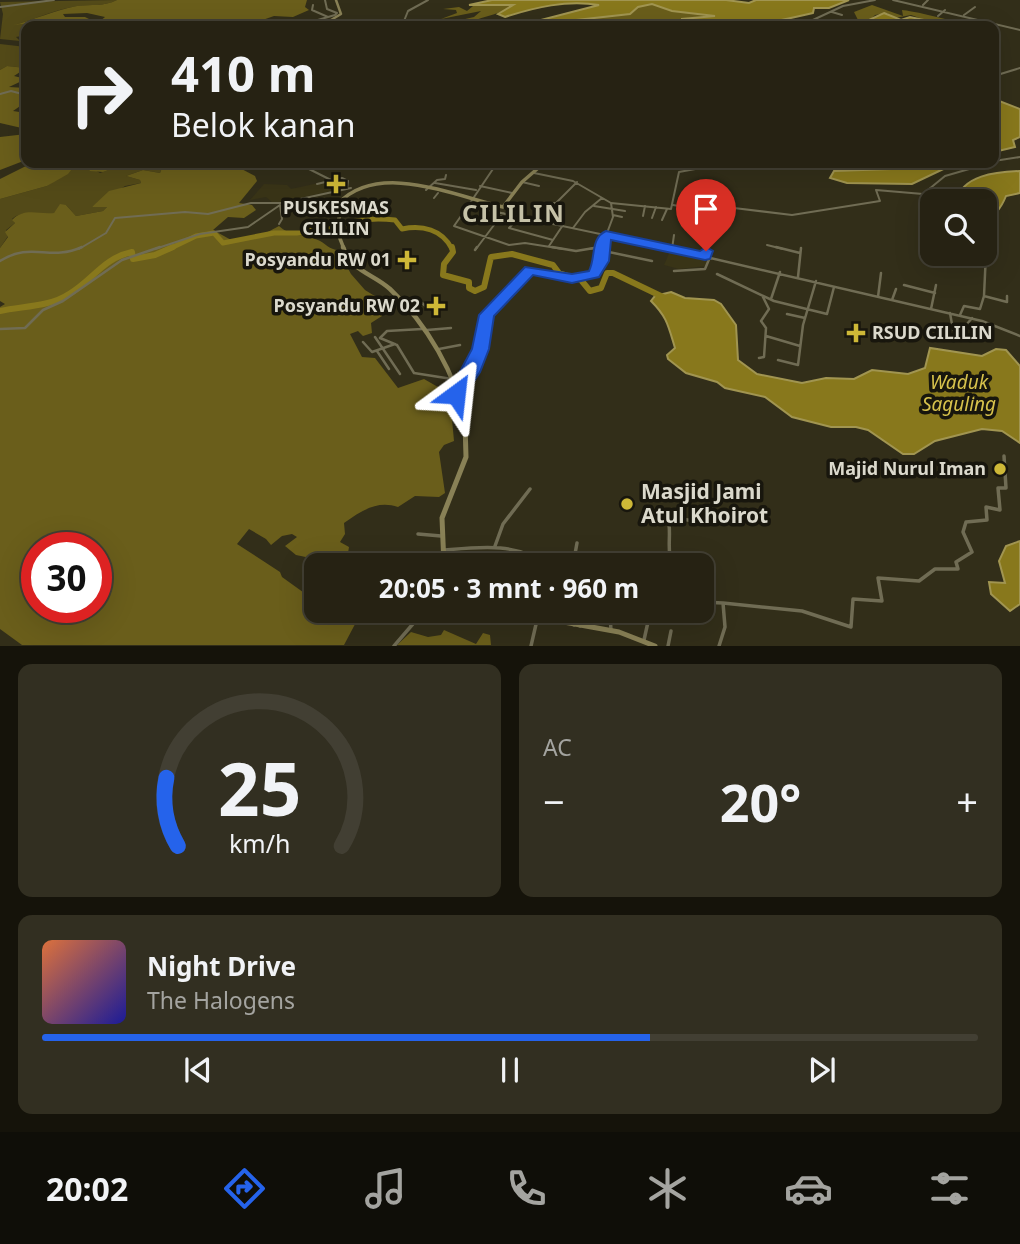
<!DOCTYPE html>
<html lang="id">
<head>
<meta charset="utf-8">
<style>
  body { margin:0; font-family:"Noto Sans",sans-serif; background:#322f21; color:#f1f3f6; height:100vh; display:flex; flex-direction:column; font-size:26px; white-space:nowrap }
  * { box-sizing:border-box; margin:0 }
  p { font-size:23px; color:#a4a4a0 }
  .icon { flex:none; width:38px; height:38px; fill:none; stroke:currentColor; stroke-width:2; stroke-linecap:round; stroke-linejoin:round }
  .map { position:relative; height:646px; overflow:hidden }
  .panel { display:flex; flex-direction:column; gap:18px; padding:18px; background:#15130a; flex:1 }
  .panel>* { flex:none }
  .guide { position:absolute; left:21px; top:21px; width:978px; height:147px; border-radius:14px; box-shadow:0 7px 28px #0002,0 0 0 2px #423f33; background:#262213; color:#f1f3f6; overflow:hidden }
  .controls { position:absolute; left:920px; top:189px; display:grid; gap:14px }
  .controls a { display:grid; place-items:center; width:77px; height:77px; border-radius:14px; background:#262213; box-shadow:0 7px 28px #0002,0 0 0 2px #423f33; font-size:35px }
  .speed { position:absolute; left:21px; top:532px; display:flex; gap:14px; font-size:35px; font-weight:700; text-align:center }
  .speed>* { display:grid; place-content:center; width:91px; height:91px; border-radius:50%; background:#262213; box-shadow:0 7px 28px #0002,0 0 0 2px #423f33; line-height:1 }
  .speed .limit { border:10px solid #d22; background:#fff; color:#111 }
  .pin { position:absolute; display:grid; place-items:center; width:60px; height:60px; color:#fff; margin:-72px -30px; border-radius:50% 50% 50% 0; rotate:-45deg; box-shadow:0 0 7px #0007 }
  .pin .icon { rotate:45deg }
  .me { position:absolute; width:77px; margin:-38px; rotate:30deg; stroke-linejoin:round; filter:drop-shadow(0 0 5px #0008) }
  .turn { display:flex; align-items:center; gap:24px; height:147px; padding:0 35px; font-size:32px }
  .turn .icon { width:91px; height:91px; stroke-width:2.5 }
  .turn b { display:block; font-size:49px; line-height:60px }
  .big { font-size:52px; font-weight:700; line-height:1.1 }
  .panel .tile { flex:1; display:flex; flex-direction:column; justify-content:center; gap:10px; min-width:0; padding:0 24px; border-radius:14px; background:#322f21 }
  .panel .dial { align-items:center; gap:0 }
  .dial svg { height:182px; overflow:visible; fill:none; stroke:#423f33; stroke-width:7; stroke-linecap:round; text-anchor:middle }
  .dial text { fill:#f1f3f6; stroke:none }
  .song { display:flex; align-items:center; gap:21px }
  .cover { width:84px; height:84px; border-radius:10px; background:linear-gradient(135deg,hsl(20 70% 55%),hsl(240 70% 35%)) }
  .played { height:7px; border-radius:4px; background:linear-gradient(90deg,#2563eb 65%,#423f33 65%) }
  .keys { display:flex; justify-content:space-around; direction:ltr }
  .heat { display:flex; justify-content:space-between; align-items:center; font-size:38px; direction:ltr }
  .panel .tiles { flex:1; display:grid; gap:18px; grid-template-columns:1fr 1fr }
  .tile:last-child { grid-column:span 2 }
  .trip { position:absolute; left:304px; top:553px; width:410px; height:70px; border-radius:14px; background:#262213; box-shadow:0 7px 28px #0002,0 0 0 2px #423f33; font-weight:700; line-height:70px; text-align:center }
  .menu { display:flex; height:112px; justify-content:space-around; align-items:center; background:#0f0e08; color:#a4a4a0 }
  .menu .icon { width:49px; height:49px }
  .menu .on { color:#2563eb }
  .menu b { font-size:32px; color:#f1f3f6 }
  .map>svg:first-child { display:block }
  .built { fill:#393417 }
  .green { fill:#534a18 }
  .forest { fill:#6a5e1b; fill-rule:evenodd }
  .water { fill:#88781c; stroke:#a19551; stroke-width:2 }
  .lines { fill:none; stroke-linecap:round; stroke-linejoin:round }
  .river-far1 { stroke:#88781c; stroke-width:5 }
  .river { stroke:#88781c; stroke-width:6 }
  .pedestrian { stroke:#706c54; stroke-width:2 }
  .minor-far2 { stroke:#706c54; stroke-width:2 }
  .minor-far1 { stroke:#706c54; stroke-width:2.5 }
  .minor { stroke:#706c54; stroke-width:3.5 }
  .secondary-far3 { stroke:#898156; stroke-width:2.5 }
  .secondary-far2 { stroke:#898156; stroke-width:3.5 }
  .secondary-far1 { stroke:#898156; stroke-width:4.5 }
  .secondary { stroke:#898156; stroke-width:5 }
  .route { fill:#2563eb; stroke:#184099; stroke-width:2 }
  .poi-dot { fill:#ceb837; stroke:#18160d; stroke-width:2.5 }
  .labels { text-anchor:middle; stroke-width:7; stroke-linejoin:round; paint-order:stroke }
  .poi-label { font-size:18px; font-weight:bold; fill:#dbd9cc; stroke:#18160d; text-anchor:end }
  .water-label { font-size:19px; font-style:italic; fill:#d7c24c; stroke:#18160d }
  .near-poi-label { font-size:21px; font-weight:bold; fill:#dbd9cc; stroke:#18160d; text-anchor:start }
  .district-label { font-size:24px; font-weight:bold; letter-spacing:2px; fill:#c6c2a8; stroke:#18160d }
</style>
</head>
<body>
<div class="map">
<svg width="1020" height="646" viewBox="0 0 1020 646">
  <rect width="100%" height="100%" fill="#322e19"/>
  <!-- built -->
  <path class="built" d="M328 181 336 190 280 202H272L266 197 250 200 264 184 287 185 291 189Z
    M670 251 708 260 706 266 679 269 664 265Z"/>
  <!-- green -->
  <path class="green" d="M117 0C103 7 92 4 78 6 56 9 33 20 15 25L78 21 74 26H26V35L16 37 20 41 0 39 3 14 0 2Z
    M0 44 26 47V68L7 66 0 70Z
    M128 163H164L160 173 143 170 126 176 140 180 141 183 125 186 92 207H107L103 211 76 216 66 205C61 208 57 213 51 214 36 217 26 208 12 219L15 223 6 230 8 236 0 248V199L47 186 77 165H86L100 173Z"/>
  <!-- forest -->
  <path class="forest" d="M117 0H307L305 7 309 10 293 17 274 16 245 26H129L118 24 119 20 110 26H94L105 17 87 13 63 14 65 17H85L93 21 74 26 78 22 73 21 14 25C33 20 55 10 77 6 92 4 103 7 117 0Z
    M504 4 513 5C499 16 480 16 464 25L467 26H453L452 22 474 17 481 11 441 19 457 13 456 10 443 9 459 7 467 11 473 6Z
    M652 4 716 16 688 18 682 22 701 26H532L546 22 630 14 638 7Z
    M872 5 903 16 902 10C909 10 961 22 965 25L928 21 911 15 895 18 887 13 875 15 871 19 895 26H879L858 20 854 12Z
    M7 66 26 68 14 76 26 79 9 87 26 88V102L13 111 26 113V129L0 123V70Z
    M26 134V160L0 170V137Z
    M32 163H128L103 172 90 171 86 165H75L68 174 47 186 0 199V179Z
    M164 163 232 164 255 176 257 181 239 203 252 205 256 210 244 218 228 217 213 230 233 241 262 235 279 226C289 236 305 235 318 240 325 243 330 250 338 250L351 274 365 290 386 303 380 310 382 316 371 323 372 333 363 336 358 331 350 334 362 357 375 358 398 388 424 379 445 391 456 393 464 414 452 419 454 441 444 445 439 452 445 493 439 497 415 496 398 507C377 500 361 511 344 523L345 534 340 542 349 547 348 553 397 557 403 560 401 565C387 565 373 567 359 565 347 564 334 552 320 560L296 555 285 546 297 537 292 534 282 536 271 545 266 539 249 529 237 544 280 572 282 577 307 595 302 608 313 612 317 604V611H362L344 645H22L0 629V307L5 304 0 301V248L8 237 5 232 15 223 12 220C25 207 38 215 54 213L60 204 66 205 76 216 103 211 107 207H92L109 191 141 183 140 180 126 176 143 170 160 173ZM37 548H96V607H37Z
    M444 630 476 644 483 633 490 635 491 645H397L411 632 428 637 441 635Z"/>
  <!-- water -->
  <path class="water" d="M492 0H726L749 3 756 0H849L829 8H814L813 13C769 23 727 34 682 22V19L715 16 672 11 652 4 638 7 630 14 540 24 533 22 599 5C566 0 536 7 505 17L498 14 513 5H469Z
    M884 13 901 20 910 17 952 26H895L871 19Z
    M994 99 1020 109V137L1013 140 1015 147 994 152Z
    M896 163H956L912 184 847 183 830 178 834 171 891 169Z
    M1020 171V193L1006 196C1002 206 996 216 985 220V201H956C963 175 995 172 1020 171Z
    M671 292 685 298 714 300 721 304 736 325 738 360 757 374 802 383 826 378 854 379 872 370 908 374 925 368 930 348 982 356 996 349 1006 350 1020 366V443L1002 431 982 429 935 441 914 454H903L868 430 856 427H831L792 417 765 397 725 388 717 382 686 373 668 359 667 355 675 348C668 325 667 317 651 301L655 296Z
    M1020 541V604L1010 611 991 594 989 582 1005 583 999 561 1006 546Z"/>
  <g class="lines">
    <!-- river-far1 -->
    <path class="river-far1" d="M169 249 196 236 214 233 223 243 274 233H310L314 223 327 230C349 220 371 217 395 220L402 229C422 225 442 229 452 249"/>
    <!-- river -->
    <path class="river" d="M452 247 453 252 444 264 443 275 469 282V288L475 291 484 287 491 257 512 254 553 265 559 273 581 280 590 291 601 288 607 273H613L663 297
      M0 311C22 306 50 307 69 294 93 280 103 258 132 252L133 259 155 255 173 247"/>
    <!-- pedestrian -->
    <path class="pedestrian" d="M480 186 512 193"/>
    <!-- minor-far2 -->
    <path class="minor-far2" d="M325 0 327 9 337 13 335 15
      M893 0 1020 30
      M313 5 312 10 328 17
      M923 5 928 0
      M0 7 54 0
      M832 12 842 15
      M964 15 975 7
      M938 16 945 10
      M809 21 829 26
      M297 26 335 15
      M402 26 408 11 428 0
      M800 26 843 6 875 0
      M994 76 1020 68
      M0 94 11 91 26 95
      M994 161 1020 157
      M297 163 331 180
      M497 163 468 206 671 249
      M741 163 817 168 818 163
      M852 163 859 164
      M534 173 573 181 611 203 613 217 601 249
      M522 182 539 186
      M435 183 476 190
      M317 184 342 178 348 181 347 189
      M426 190 437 180 445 179 446 175
      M434 198 438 193
      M611 203 671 209 679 172 728 163
      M673 205 726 214 734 208 792 215 880 201 876 190 923 194 945 176 990 163
      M468 206 454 226 509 245 525 243 563 249
      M594 206 625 211
      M613 215 622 217
      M520 216 509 228 553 240
      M643 216 645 206
      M652 218 656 207
      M539 220 552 203H556L577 182
      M662 220 667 209
      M279 224 282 219 280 205
      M573 228 585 212 602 198
      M767 245 783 249
      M549 246 563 225
      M79 249 106 233 115 218 185 212 208 214 251 203H282L351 188
      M155 249 200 234 248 227 280 205
      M476 249 503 213
      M589 249 601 247
      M672 249 674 235
      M707 249 726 214"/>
    <!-- minor-far1 -->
    <path class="minor-far1" d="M552 247 576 251 600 247
      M663 247 982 321 1020 336
      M776 247 800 253
      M475 250 477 247
      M604 251 652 261
      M705 255 708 247
      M0 261C32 241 49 262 82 247
      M674 271 705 269 710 257
      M717 274 774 301 827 314 834 287
      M798 277 801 248
      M904 285 935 293
      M984 296 986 253
      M878 297 881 273
      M771 299 780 272
      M892 300 896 289
      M410 308 422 303 429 309
      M931 309 936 285
      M950 313 953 330
      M787 314 805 318
      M960 315 964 306 980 309 984 296 1007 302V296
      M972 318 967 324 979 333
      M0 329 25 328 43 310 63 301 122 260 160 247
      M422 329 387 331 380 338 397 345 414 373 452 379
      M427 330 451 328
      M766 336 800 346
      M375 337 400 374
      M363 342 372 352 395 344
      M439 349 460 345
      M377 351 389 369
      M759 358 764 357 766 328 761 321 769 309 763 297
      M778 360 798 365 803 325 816 281
      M457 393 481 349 487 315 529 271 538 270 572 279 594 274 600 264 601 247"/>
    <!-- minor -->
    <path class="minor" d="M418 534 441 536
      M495 546 503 524 530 489
      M445 550C479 547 517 542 546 565
      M573 565 577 543
      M672 565C666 550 672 534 668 517L701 522 702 507
      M306 572 317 577
      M702 602 723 603
      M540 611V621
      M610 613 611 631
      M574 625 576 611
      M580 626 582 611
      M644 640 650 613
      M394 646 424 611
      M531 646 537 620
      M668 646 671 631
      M719 646 725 627 723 603 802 611 851 627 853 599 882 601 878 578 919 581 935 569H958L956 562 972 552 963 532 966 522 987 520 986 507 1000 510 998 488H1006L1004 456"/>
    <!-- secondary-far3 -->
    <path class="secondary-far3" d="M321 26 341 14 336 0"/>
    <!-- secondary-far2 -->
    <path class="secondary-far2" d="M344 249 339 236V203C379 161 455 196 503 207L522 182 544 163"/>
    <!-- secondary-far1 -->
    <path class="secondary-far1" d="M343 247C352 272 372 273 390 289 427 324 456 374 466 424"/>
    <!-- secondary -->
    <path class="secondary" d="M444 565 442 518 466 457 465 423
      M503 611 619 632 655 646"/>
  </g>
  <!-- route -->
  <path class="route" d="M606 231 700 251 706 247 713 251 710 259 705 260 611 240 609 261 599 277 572 283 533 275 494 316 489 349 480 372 463 398H450L448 394 472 349 479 315 525 267 572 274 589 271C596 258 590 238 606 231Z"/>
  <!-- markers -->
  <g class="poi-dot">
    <path d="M332.5 173.5h7v7h7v7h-7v7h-7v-7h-7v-7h7z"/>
    <path d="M403.5 249.5h7v7h7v7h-7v7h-7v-7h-7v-7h7z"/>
    <path d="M432.5 295.5h7v7h7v7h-7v7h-7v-7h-7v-7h7z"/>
    <path d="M852.5 322.5h7v7h7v7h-7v7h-7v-7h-7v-7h7z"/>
    <circle cx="1000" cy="469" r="7"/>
    <circle cx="627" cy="504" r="7"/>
  </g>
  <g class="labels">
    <!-- poi labels -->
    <g class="poi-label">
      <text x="336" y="214" text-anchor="middle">PUSKESMAS<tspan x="336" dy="21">CILILIN</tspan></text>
      <text x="391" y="266">Posyandu RW 01</text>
      <text x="420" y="312">Posyandu RW 02</text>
      <text x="872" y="339" text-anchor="start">RSUD CILILIN</text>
      <text x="986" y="475">Majid Nurul Iman</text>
    </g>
    <!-- water labels -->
    <g class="water-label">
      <text x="959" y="389">Waduk<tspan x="959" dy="22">Saguling</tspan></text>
    </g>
    <!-- near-poi labels -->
    <g class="near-poi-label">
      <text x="641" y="499">Masjid Jami<tspan x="641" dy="24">Atul Khoirot</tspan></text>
    </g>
    <!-- district labels -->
    <g class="district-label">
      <text x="514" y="222">CILILIN</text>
    </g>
  </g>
</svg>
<div class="controls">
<a><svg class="icon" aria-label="search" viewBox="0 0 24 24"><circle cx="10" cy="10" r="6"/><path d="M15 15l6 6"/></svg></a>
</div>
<div class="speed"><div class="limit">30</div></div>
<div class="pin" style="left:706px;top:251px;background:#d93025"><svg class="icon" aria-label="arrive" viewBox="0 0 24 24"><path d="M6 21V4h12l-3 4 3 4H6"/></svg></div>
<svg class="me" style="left:456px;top:394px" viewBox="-20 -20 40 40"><path d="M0-17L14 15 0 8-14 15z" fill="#2563eb" stroke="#fff" stroke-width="4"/></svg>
<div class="trip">20:05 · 3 mnt · 960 m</div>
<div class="guide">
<div class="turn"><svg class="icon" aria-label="right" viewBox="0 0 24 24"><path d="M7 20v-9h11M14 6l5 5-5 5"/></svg><div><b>410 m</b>Belok kanan</div></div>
</div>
</div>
<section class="panel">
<div class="tiles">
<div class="tile dial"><svg viewBox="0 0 100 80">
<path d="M14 69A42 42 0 1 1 86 69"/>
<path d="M14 69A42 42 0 0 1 9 39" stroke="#2563eb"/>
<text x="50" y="56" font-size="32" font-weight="700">25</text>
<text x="50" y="72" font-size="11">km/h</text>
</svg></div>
<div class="tile"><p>AC</p>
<div class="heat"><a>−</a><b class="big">20°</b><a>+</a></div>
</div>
<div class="tile">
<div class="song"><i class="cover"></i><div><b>Night Drive</b><p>The Halogens</p></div></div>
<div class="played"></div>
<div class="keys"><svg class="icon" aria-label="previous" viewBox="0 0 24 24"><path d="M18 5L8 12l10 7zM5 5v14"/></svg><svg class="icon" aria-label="pause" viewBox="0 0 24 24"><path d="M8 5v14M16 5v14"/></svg><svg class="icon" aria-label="next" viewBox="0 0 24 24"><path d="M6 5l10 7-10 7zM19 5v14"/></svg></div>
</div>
</div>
</section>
<nav class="menu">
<b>20:02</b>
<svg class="icon on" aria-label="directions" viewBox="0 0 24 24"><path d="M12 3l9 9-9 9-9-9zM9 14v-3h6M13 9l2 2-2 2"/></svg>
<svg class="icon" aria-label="music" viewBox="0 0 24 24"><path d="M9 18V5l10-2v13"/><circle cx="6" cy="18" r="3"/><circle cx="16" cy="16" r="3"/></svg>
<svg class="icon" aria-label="phone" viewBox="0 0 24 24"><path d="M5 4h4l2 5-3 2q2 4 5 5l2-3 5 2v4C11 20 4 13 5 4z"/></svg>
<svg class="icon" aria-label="climate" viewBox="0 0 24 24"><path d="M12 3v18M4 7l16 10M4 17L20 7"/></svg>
<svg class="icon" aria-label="car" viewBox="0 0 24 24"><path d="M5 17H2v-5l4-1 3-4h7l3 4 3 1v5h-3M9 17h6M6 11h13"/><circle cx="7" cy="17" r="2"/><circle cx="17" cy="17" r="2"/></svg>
<svg class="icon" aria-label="filters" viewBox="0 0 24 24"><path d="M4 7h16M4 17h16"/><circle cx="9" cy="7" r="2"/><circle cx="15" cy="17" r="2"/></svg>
</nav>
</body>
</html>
